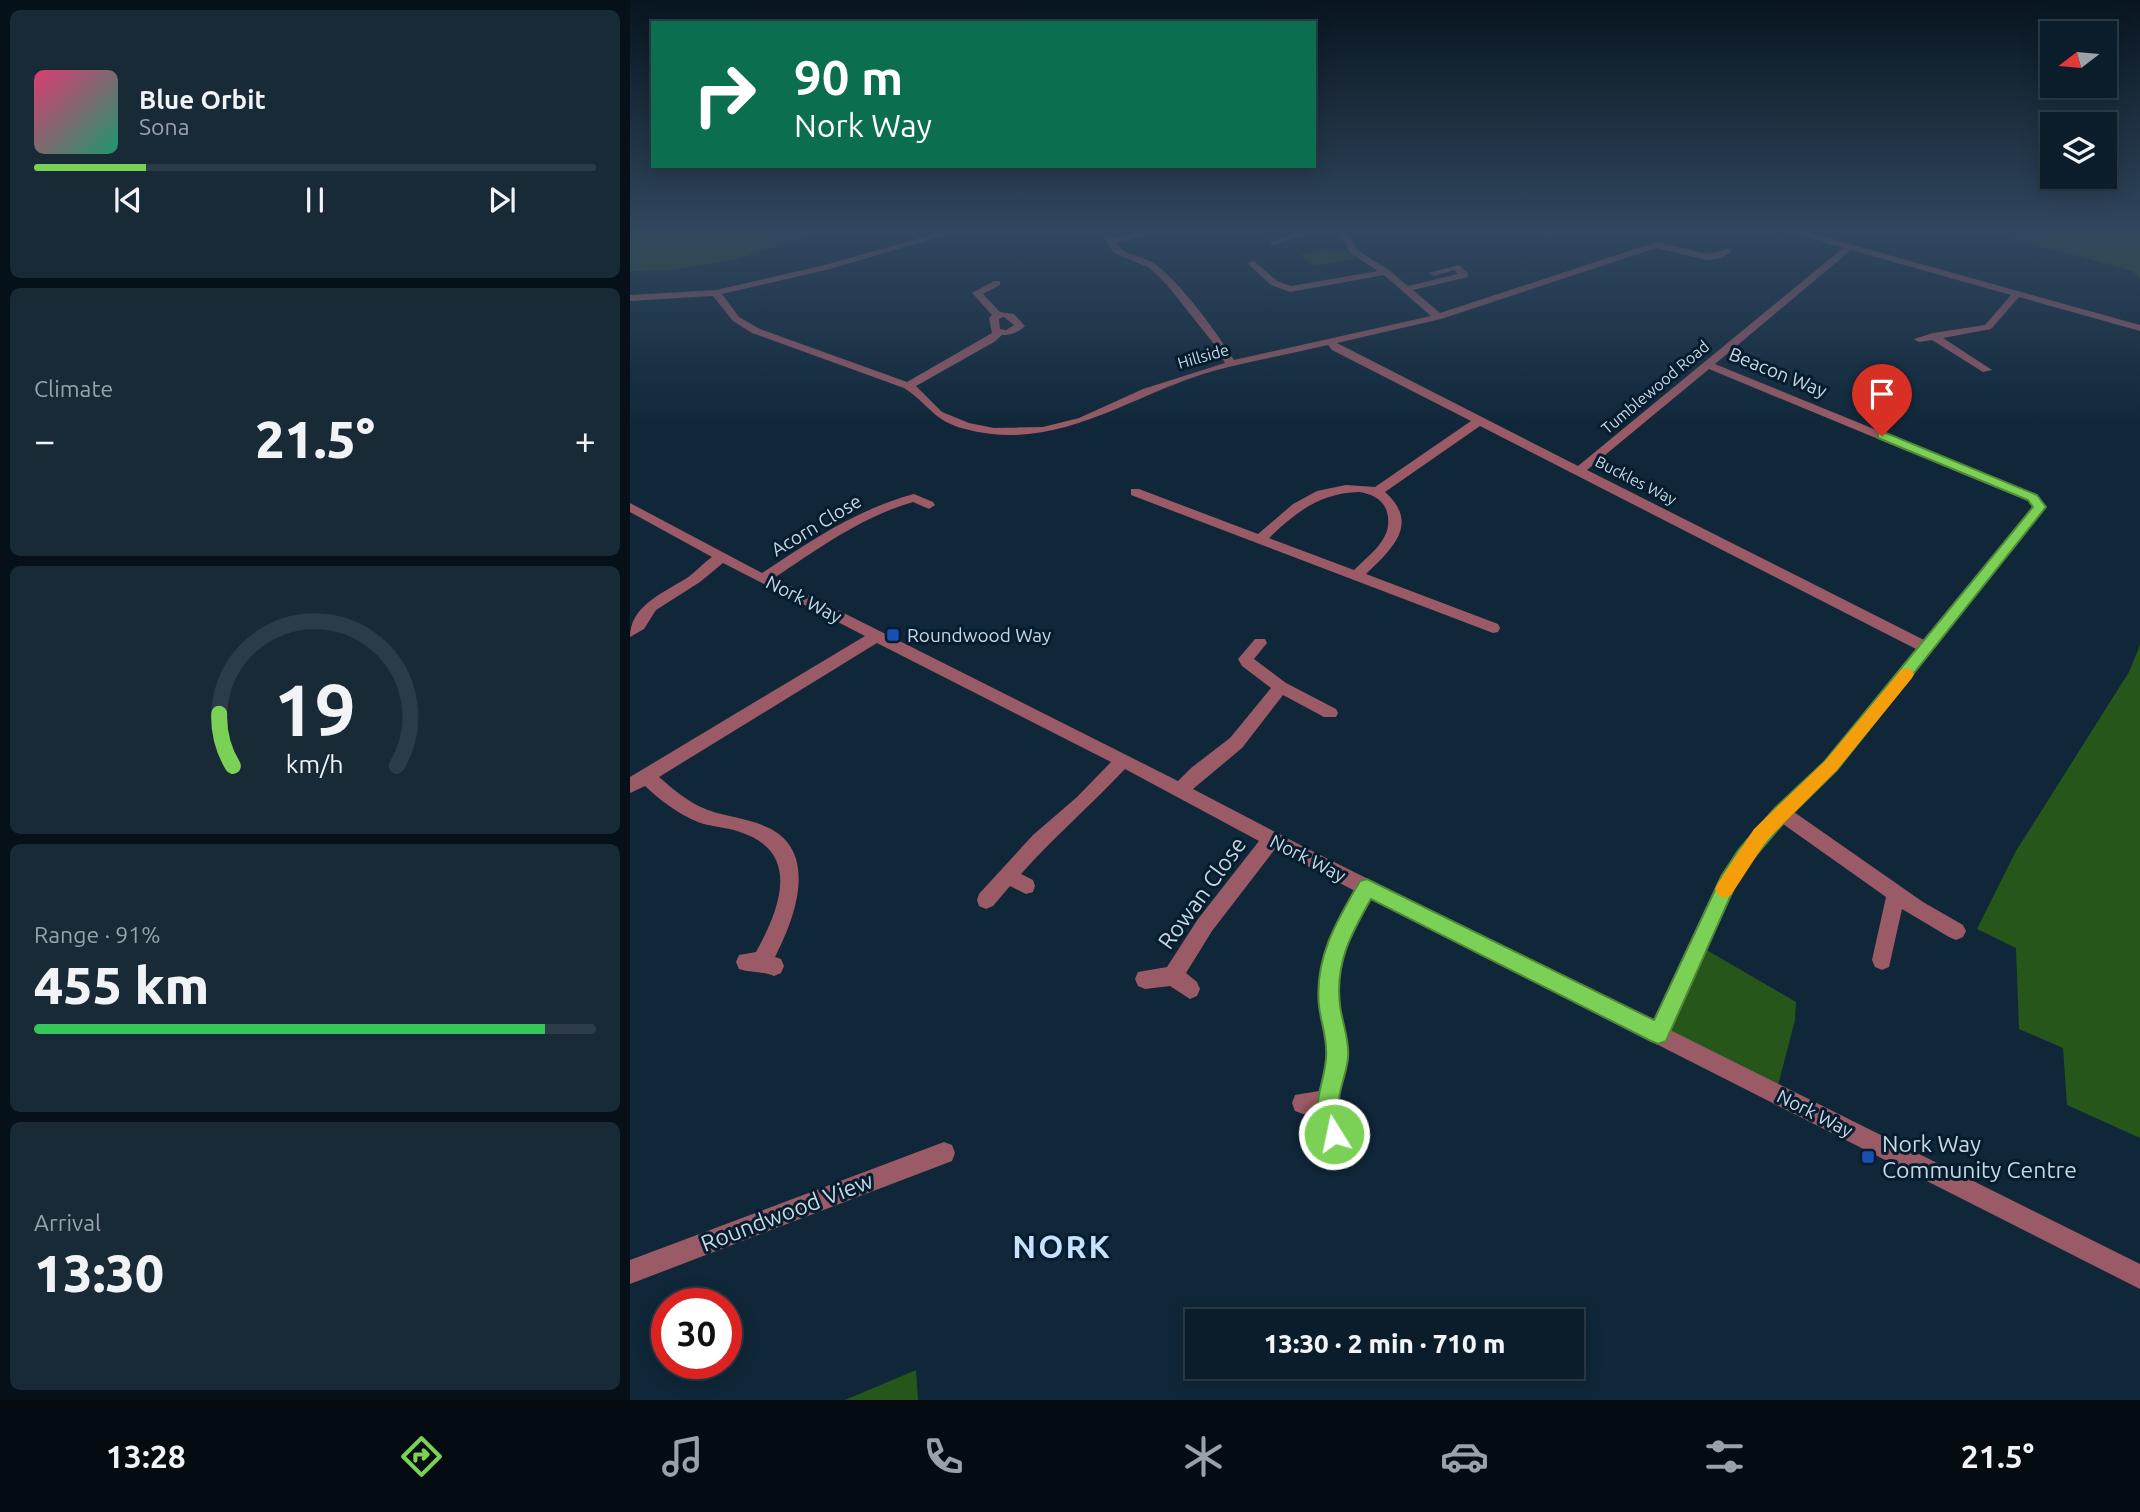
<!DOCTYPE html>
<html lang="en">
<head>
<meta charset="utf-8">
<style>
  body { margin:0; font-family:Ubuntu,sans-serif; background:#192a37; color:#f1f3f6; height:100vh; display:flex; flex-direction:column; font-size:26px; white-space:nowrap }
  * { box-sizing:border-box; margin:0 }
  p { font-size:23px; color:#9aa2a9 }
  .icon { flex:none; width:38px; height:38px; fill:none; stroke:currentColor; stroke-width:2; stroke-linecap:round; stroke-linejoin:round }
  .map { position:relative; flex:1; overflow:hidden }
  .panel { display:flex; flex-direction:column; gap:10px; padding:10px; background:#061018; width:630px }
  .panel>* { flex:none }
  .top-card { position:absolute; left:21px; top:21px; width:665px; height:147px; border-radius:0px; box-shadow:0 4px 18px #0003,0 0 0 2px #2b3b47; background:#0b6e4f; color:#fff; overflow:hidden }
  .needle { width:46px; rotate:254deg }
  .controls { position:absolute; left:1410px; top:21px; display:grid; gap:14px }
  .controls a { display:grid; place-items:center; width:77px; height:77px; border-radius:0px; background:#0b1d2b; box-shadow:0 4px 18px #0003,0 0 0 2px #2b3b47; font-size:35px }
  .speed { position:absolute; left:21px; top:1288px; display:flex; gap:14px; font-size:35px; font-weight:700; text-align:center }
  .speed>* { display:grid; place-content:center; width:91px; height:91px; border-radius:50%; background:#0b1d2b; box-shadow:0 4px 18px #0003,0 0 0 2px #2b3b47; line-height:1 }
  .speed .limit { border:10px solid #d22; background:#fff; color:#111 }
  .pin { position:absolute; display:grid; place-items:center; width:60px; height:60px; color:#fff; margin:-72px -30px; border-radius:50% 50% 50% 0; rotate:-45deg; box-shadow:0 0 7px #0007 }
  .pin .icon { rotate:45deg }
  .me { position:absolute; width:77px; margin:-38px; rotate:350deg; stroke-linejoin:round; filter:drop-shadow(0 0 5px #0008) }
  .turn { display:flex; align-items:center; gap:24px; height:147px; padding:0 28px; font-size:32px }
  .turn .icon { width:91px; height:91px; stroke-width:2.5 }
  .turn b { display:block; font-size:49px; line-height:60px }
  .big { font-size:52px; font-weight:800; line-height:1.1 }
  .panel .tile { flex:1; display:flex; flex-direction:column; justify-content:center; gap:10px; min-width:0; padding:0 24px; border-radius:10px; background:#192a37 }
  .panel .dial { align-items:center; gap:0 }
  .dial svg { height:182px; overflow:visible; fill:none; stroke:#2b3b47; stroke-width:7; stroke-linecap:round; text-anchor:middle }
  .dial text { fill:#f1f3f6; stroke:none }
  .song { display:flex; align-items:center; gap:21px }
  .cover { width:84px; height:84px; border-radius:10px; background:linear-gradient(135deg,hsl(340 70% 55%),hsl(160 70% 35%)) }
  .played { height:7px; border-radius:4px; background:linear-gradient(90deg,#7bd156 20%,#2b3b47 20%) }
  .keys { display:flex; justify-content:space-around; direction:ltr }
  .heat { display:flex; justify-content:space-between; align-items:center; font-size:38px; direction:ltr }
  .charge { height:10px; border-radius:5px; background:linear-gradient(90deg,#34c759 91%,#2b3b47 0) }
  .trip { position:absolute; left:555px; top:1309px; width:399px; height:70px; border-radius:0px; background:#0b1d2b; box-shadow:0 4px 18px #0003,0 0 0 2px #2b3b47; font-weight:800; line-height:70px; text-align:center }
  .tab-bar { display:flex; height:112px; justify-content:space-around; align-items:center; background:#040c11; color:#9aa2a9 }
  .tab-bar .icon { width:49px; height:49px }
  .tab-bar .active { color:#7bd156 }
  .tab-bar b { font-size:32px; color:#f1f3f6 }
  main { display:flex; flex:1; min-height:0 }
  .map>svg:first-child { display:block }
  .green { fill:#27561b }
  .lines { fill:none; stroke-linecap:round; stroke-linejoin:round }
  .minor { fill:#9b5b66; fill-rule:evenodd }
  .route { fill:#7bd156; stroke:#508838; stroke-width:2 }
  .slow { fill:#f59e0b }
  .transit-dot { fill:#1a4fb4; stroke:#051d2f; stroke-width:2.5 }
  .labels { text-anchor:middle; stroke-width:6; stroke-linejoin:round; paint-order:stroke }
  .far-street-label { font-size:16px; fill:#c8d6e2; stroke:#051d2f }
  .street-label { font-size:19px; fill:#c8d6e2; stroke:#051d2f }
  .poi-label { font-size:19px; fill:#c8d6e2; stroke:#051d2f; text-anchor:start }
  .near-street-label { font-size:23px; fill:#c8d6e2; stroke:#051d2f }
  .near-poi-label { font-size:23px; fill:#c8d6e2; stroke:#051d2f; text-anchor:start }
  .near-district-label { font-size:32px; font-weight:bold; letter-spacing:2px; fill:#c6e2fc; stroke:#051d2f }
</style>
</head>
<body>
<main>
<section class="panel">
<div class="tile">
<div class="song"><i class="cover"></i><div><b>Blue Orbit</b><p>Sona</p></div></div>
<div class="played"></div>
<div class="keys"><svg class="icon" aria-label="previous" viewBox="0 0 24 24"><path d="M18 5L8 12l10 7zM5 5v14"/></svg><svg class="icon" aria-label="pause" viewBox="0 0 24 24"><path d="M8 5v14M16 5v14"/></svg><svg class="icon" aria-label="next" viewBox="0 0 24 24"><path d="M6 5l10 7-10 7zM19 5v14"/></svg></div>
</div>
<div class="tile"><p>Climate</p>
<div class="heat"><a>−</a><b class="big">21.5°</b><a>+</a></div>
</div>
<div class="tile dial"><svg viewBox="0 0 100 80">
<path d="M14 69A42 42 0 1 1 86 69"/>
<path d="M14 69A42 42 0 0 1 8 46" stroke="#7bd156"/>
<text x="50" y="56" font-size="32" font-weight="700">19</text>
<text x="50" y="72" font-size="11">km/h</text>
</svg></div>
<div class="tile"><p>Range · 91%</p><b class="big">455 km</b><div class="charge"></div></div>
<div class="tile"><p>Arrival</p><b class="big">13:30</b></div>
</section>
<div class="map">
<svg width="1510" height="1400" viewBox="0 0 1510 1400">
  <rect width="100%" height="100%" fill="#0f2739"/>
  <!-- green -->
  <path class="green" d="M0 232H187L108 259 43 270 0 271Z
    M1430 232H1510V279L1503 271 1384 239Z
    M698 248 701 252 717 251 719 255 728 258 684 266 670 255Z
    M1510 645V1138L1437 1105 1433 1048 1389 1029 1386 948 1347 929 1386 851 1499 672Z
    M1068 945 1166 1002 1165 1020 1146 1093 1028 1033Z
    M286 1370 288 1400H215Z"/>
  <g class="lines">
    <!-- minor -->
    <path class="minor" d="M311 232H326L200 269 92 294 109 317 130 329 277 382 362 333 359 318 362 315 342 293 364 281H370V285L353 294 370 312 384 314 395 326C389 332 380 336 372 335L364 342 286 386 312 412 339 423 364 428 413 427 449 418 513 389 595 363 584 344 537 285 520 268 484 253 470 232H478L483 239 513 232H530L486 243C495 257 516 256 528 266 556 290 585 330 604 360L801 316 754 275 660 292 641 285 617 263 624 261 647 281 661 286 748 271 720 253 710 232H718L727 250 759 270 778 286 828 274 824 270 804 276 799 273 829 265 838 273V277L783 290 810 313 1026 242 1077 254 1101 248V252L1091 258 1077 260 1026 248 811 319 707 343 948 466 1213 248 1161 232H1176L1510 325V331L1389 297 1361 329 1313 338 1362 370 1353 372 1302 340 1289 342 1284 339 1303 333 1355 325 1381 295 1221 250 1085 364 1406 495 1415 507 1207 770 1164 812 1293 902 1333 925 1336 931 1333 937 1326 940 1319 937 1272 909 1259 967 1252 970 1245 967 1242 960 1256 897 1153 824 1122 860 1105 887 1040 1030 1510 1264V1289L740 899C722 931 704 966 710 1005 712 1023 719 1040 718 1058 716 1072 709 1086 708 1100 707 1115 718 1127 712 1142L704 1145 696 1142 688 1113 673 1114 665 1111 662 1103 665 1095 689 1091C693 1074 699 1056 696 1038 694 1026 689 1014 689 1001 687 958 703 926 725 891L645 849 582 931 556 973 567 982 570 989 567 996 560 999 540 986 515 989 508 986 505 979 508 972 537 967 568 919 629 841 495 769C461 805 424 837 391 874L403 880 405 886 403 892 396 894 380 886 363 906 356 909 349 906 347 900 349 894 403 835 447 797 481 762 247 643 29 777C43 789 60 804 78 810 100 818 120 818 141 829 189 855 164 920 145 957L151 959 154 966 151 973 144 976C132 971 121 973 109 969L106 962 109 955 126 952C150 909 172 852 110 832 96 827 81 827 68 822 48 814 30 800 15 786L0 793V777L235 636 93 563 70 582 26 610 14 629 0 637C0 606 33 593 57 578 66 572 73 563 82 557L0 512V503L132 573C181 541 227 509 284 494L303 502 305 505 299 509 283 502C231 517 188 549 144 578L548 781 561 768 600 738 641 688 612 666 608 659 625 639H635L637 643 624 659 656 683 706 709 708 713 706 717H694L653 695 612 748 563 789 680 850 1023 1021 1091 875 1110 848 1146 808 1195 760 1286 649 850 426 755 492C791 524 761 550 736 574L868 624 870 628 868 632 863 633 501 495V489H509L628 534 663 504 687 491 716 485 745 487 841 421 702 350 698 345C660 354 621 361 583 371 499 395 427 454 335 429 303 421 299 404 274 388L122 333 103 321 83 296 0 301V295L86 290 195 265ZM374 317 384 325 376 330 370 329 369 319ZM1079 369 1398 501 1402 507 1294 640 957 470ZM729 492C741 494 751 498 756 509 766 537 741 553 724 570L639 538C666 512 690 493 729 492Z
      M670 232H685L643 245 639 242Z
      M916 232H924L925 235 918 237Z
      M314 1142 322 1145 325 1153 322 1161 0 1284V1260Z"/>
  </g>
  <!-- sky -->
  <linearGradient id="sky" x2="0" y2="1"><stop stop-color="#08151f"/><stop offset="0.54" stop-color="#31475f"/><stop offset="1" stop-color="#31475f" stop-opacity="0"/></linearGradient>
  <rect width="1510" height="428" fill="url(#sky)"/>
  <!-- route -->
  <path class="route" d="M1248 433H1256L1407 495 1416 507 1207 770 1158 818 1122 860 1105 886 1036 1041 1028 1044 1021 1041 741 899C721 934 705 963 710 1005 712 1023 720 1040 718 1058 717 1072 710 1086 709 1100 707 1115 718 1127 712 1142L704 1145 696 1142C679 1102 692 1095 696 1059 698 1040 691 1024 689 1006 684 958 707 920 730 881L737 879 1024 1020 1092 875 1109 849 1145 808 1195 761 1403 507 1398 500 1248 438Z"/>
  <!-- slow -->
  <path class="slow" d="M1276 668 1282 670 1284 674 1282 678 1207 770 1137 840 1101 895 1094 898 1088 895 1085 889 1088 883 1124 829 1195 761 1271 670Z"/>
  <!-- markers -->
  <g class="transit-dot">
    <rect x="256" y="628" width="14" height="14" rx="3.5"/>
    <rect x="1231" y="1150" width="14" height="14" rx="3.5"/>
  </g>
  <g class="labels">
    <!-- far-street labels -->
    <g class="far-street-label">
      <text transform="translate(573 356) rotate(-16)" y="6">Hillside</text>
      <text transform="translate(1025 387) rotate(-40)" y="6">Tumblewood Road</text>
      <text transform="translate(1006 480) rotate(27)" y="6">Buckles Way</text>
    </g>
    <!-- street labels -->
    <g class="street-label">
      <text transform="translate(1148 372) rotate(22)" y="7">Beacon Way</text>
      <text transform="translate(186 525) rotate(-31)" y="7">Acorn Close</text>
      <text transform="translate(174 599) rotate(27)" y="7">Nork Way</text>
      <text transform="translate(678 858) rotate(27)" y="7">Nork Way</text>
      <text transform="translate(1185 1113) rotate(27)" y="7">Nork Way</text>
    </g>
    <!-- poi labels -->
    <g class="poi-label">
      <text x="277" y="642">Roundwood Way</text>
    </g>
    <!-- near-street labels -->
    <g class="near-street-label">
      <text transform="translate(572 893) rotate(-54)" y="8">Rowan Close</text>
      <text transform="translate(157 1212) rotate(-21)" y="8">Roundwood View</text>
    </g>
    <!-- near-poi labels -->
    <g class="near-poi-label">
      <text x="1252" y="1152">Nork Way<tspan x="1252" dy="26">Community Centre</tspan></text>
    </g>
    <!-- near-district labels -->
    <g class="near-district-label">
      <text x="432" y="1258">NORK</text>
    </g>
  </g>
</svg>
<div class="controls">
<a><svg class="needle" viewBox="-14 -14 28 28"><path d="M0-13l5 13h-10z" fill="#e53935"/><path d="M0 13l5-13h-10z" fill="#9aa2a9"/></svg></a>
<a><svg class="icon" aria-label="layers" viewBox="0 0 24 24"><path d="M12 4l9 5-9 5-9-5zM3 14l9 5 9-5"/></svg></a>
</div>
<div class="speed"><div class="limit">30</div></div>
<div class="pin" style="left:1252px;top:436px;background:#d93025"><svg class="icon" aria-label="arrive" viewBox="0 0 24 24"><path d="M6 21V4h12l-3 4 3 4H6"/></svg></div>
<svg class="me" style="left:704px;top:1134px" viewBox="-20 -20 40 40"><circle r="17" fill="#7bd156" stroke="#fff" stroke-width="3"/><path d="M0-11L8 9 0 5-8 9z" fill="#fff"/></svg>
<div class="trip">13:30 · 2 min · 710 m</div>
<div class="top-card">
<div class="turn"><svg class="icon" aria-label="right" viewBox="0 0 24 24"><path d="M7 20v-9h11M14 6l5 5-5 5"/></svg><div><b>90 m</b>Nork Way</div></div>
</div>
</div>
</main>
<nav class="tab-bar">
<b>13:28</b>
<svg class="icon active" aria-label="directions" viewBox="0 0 24 24"><path d="M12 3l9 9-9 9-9-9zM9 14v-3h6M13 9l2 2-2 2"/></svg>
<svg class="icon" aria-label="music" viewBox="0 0 24 24"><path d="M9 18V5l10-2v13"/><circle cx="6" cy="18" r="3"/><circle cx="16" cy="16" r="3"/></svg>
<svg class="icon" aria-label="phone" viewBox="0 0 24 24"><path d="M5 4h4l2 5-3 2q2 4 5 5l2-3 5 2v4C11 20 4 13 5 4z"/></svg>
<svg class="icon" aria-label="climate" viewBox="0 0 24 24"><path d="M12 3v18M4 7l16 10M4 17L20 7"/></svg>
<svg class="icon" aria-label="car" viewBox="0 0 24 24"><path d="M5 17H2v-5l4-1 3-4h7l3 4 3 1v5h-3M9 17h6M6 11h13"/><circle cx="7" cy="17" r="2"/><circle cx="17" cy="17" r="2"/></svg>
<svg class="icon" aria-label="filters" viewBox="0 0 24 24"><path d="M4 7h16M4 17h16"/><circle cx="9" cy="7" r="2"/><circle cx="15" cy="17" r="2"/></svg>
<b>21.5°</b>
</nav>
</body>
</html>
